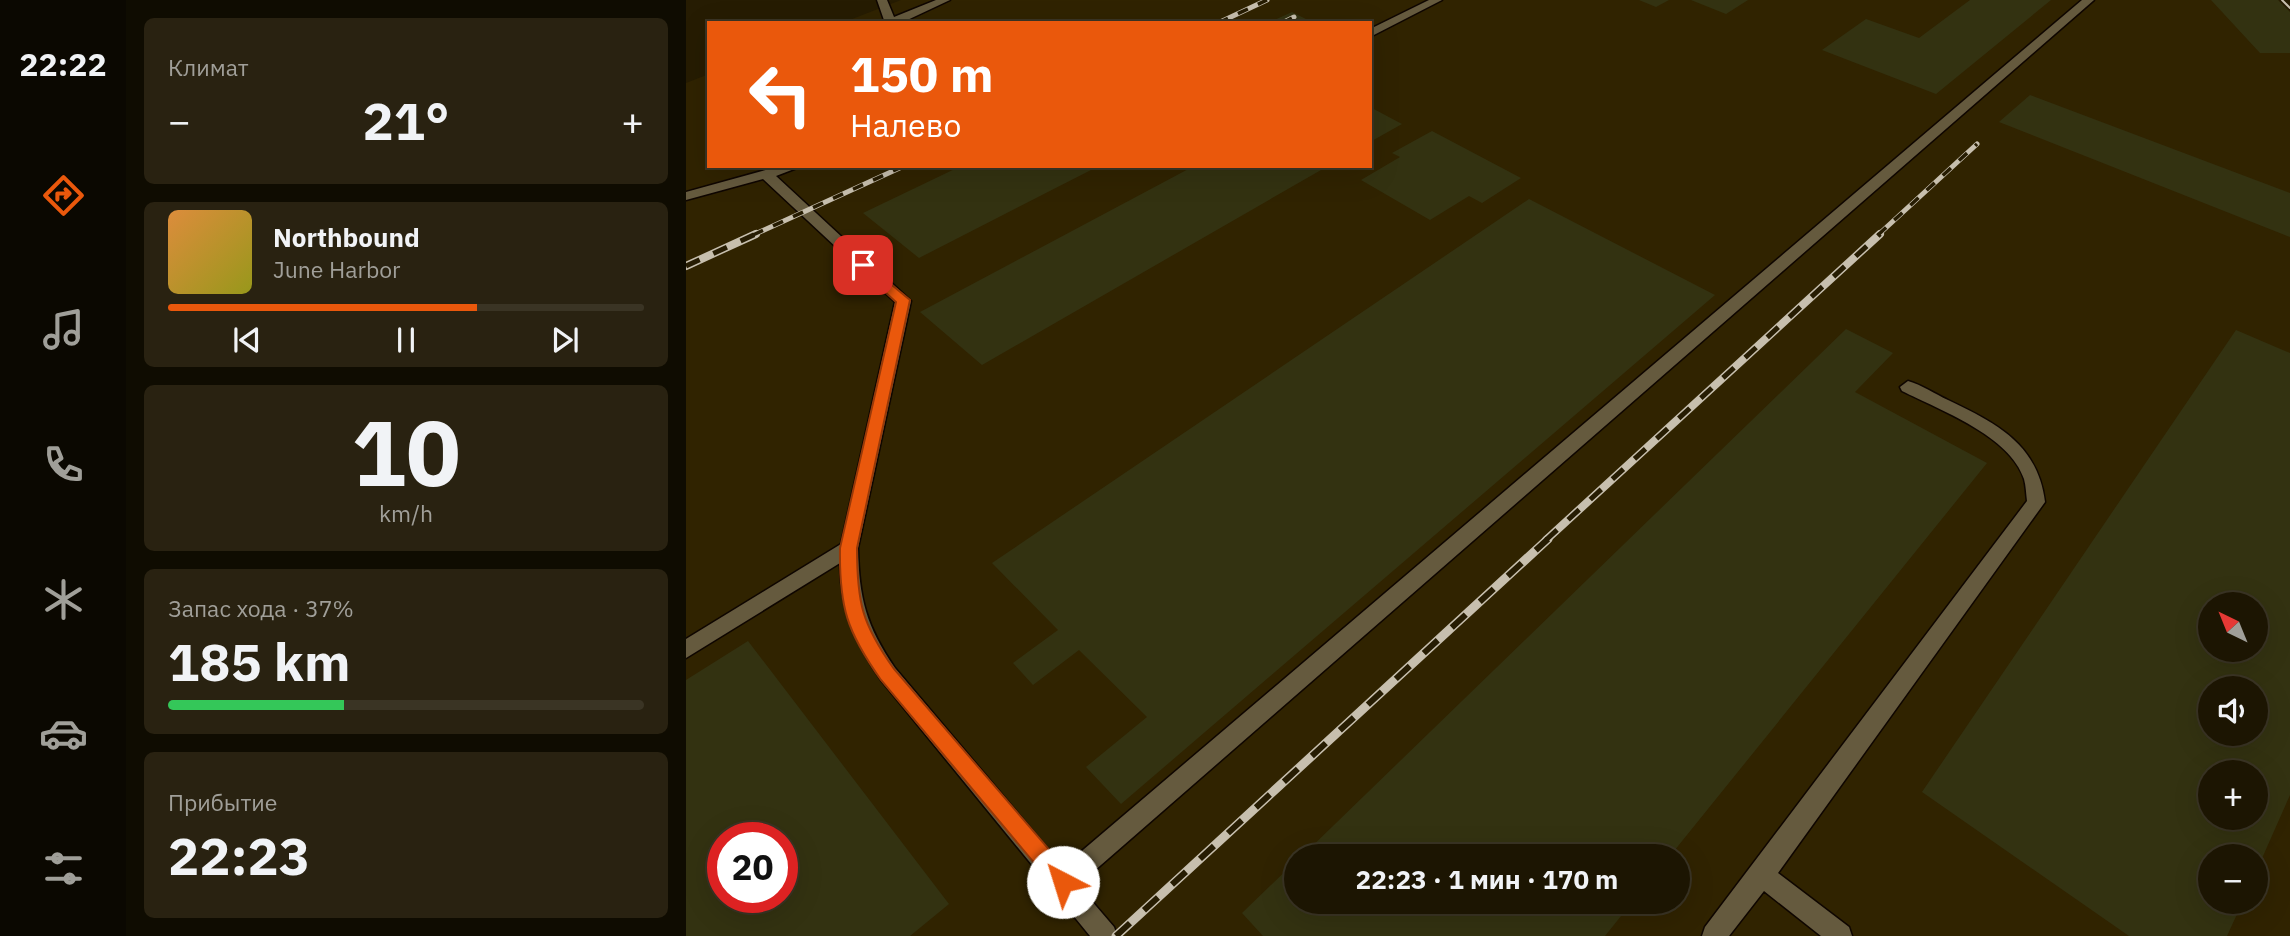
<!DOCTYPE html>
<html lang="ru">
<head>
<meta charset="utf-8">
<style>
  body { margin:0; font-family:"IBM Plex Sans",sans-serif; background:#292211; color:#f1f3f6; height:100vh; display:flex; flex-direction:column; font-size:26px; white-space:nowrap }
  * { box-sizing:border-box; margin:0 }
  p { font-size:23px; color:#a09f99 }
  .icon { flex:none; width:38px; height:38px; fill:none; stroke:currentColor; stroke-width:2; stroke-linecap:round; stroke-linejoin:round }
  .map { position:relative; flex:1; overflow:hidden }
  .drawer { display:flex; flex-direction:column; gap:18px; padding:18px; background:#0f0c01; width:560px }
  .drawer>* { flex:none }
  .hud { position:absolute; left:21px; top:21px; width:665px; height:147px; border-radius:0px; box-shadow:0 7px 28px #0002,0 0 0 2px #3a3424; background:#ea580c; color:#fff; overflow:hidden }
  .needle { width:46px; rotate:317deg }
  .tools { position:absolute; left:1512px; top:592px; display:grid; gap:14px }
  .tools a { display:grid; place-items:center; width:70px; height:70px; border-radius:50%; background:#1c1502; box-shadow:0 7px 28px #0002,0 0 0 2px #3a3424; font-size:35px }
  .speed { position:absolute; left:21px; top:822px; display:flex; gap:14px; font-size:35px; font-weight:700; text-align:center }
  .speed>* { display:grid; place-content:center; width:91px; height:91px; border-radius:50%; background:#1c1502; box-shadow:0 7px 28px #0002,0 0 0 2px #3a3424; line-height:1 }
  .speed .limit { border:10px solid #d22; background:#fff; color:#111 }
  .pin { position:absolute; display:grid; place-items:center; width:60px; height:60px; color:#fff; margin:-30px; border-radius:14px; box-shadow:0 4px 10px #0006 }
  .me { position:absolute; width:77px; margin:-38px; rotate:320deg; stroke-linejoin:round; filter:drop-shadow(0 0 5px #0008) }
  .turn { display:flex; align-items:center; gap:24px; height:147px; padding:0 28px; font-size:32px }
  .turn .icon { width:91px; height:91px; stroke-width:2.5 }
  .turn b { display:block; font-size:49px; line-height:60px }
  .big { font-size:52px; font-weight:700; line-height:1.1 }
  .drawer .tile { flex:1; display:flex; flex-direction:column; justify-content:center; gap:10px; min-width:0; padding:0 24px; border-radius:10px; background:#292211 }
  .drawer .dial { align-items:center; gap:0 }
  .dial b { font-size:91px; line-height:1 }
  .song { display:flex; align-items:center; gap:21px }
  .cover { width:84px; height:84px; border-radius:10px; background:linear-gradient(135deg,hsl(30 70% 55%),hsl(60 70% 35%)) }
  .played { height:7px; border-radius:4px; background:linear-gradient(90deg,#ea580c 65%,#3a3424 65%) }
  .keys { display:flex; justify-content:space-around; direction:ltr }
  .heat { display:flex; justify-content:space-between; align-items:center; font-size:38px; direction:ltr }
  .charge { height:10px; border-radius:5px; background:linear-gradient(90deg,#34c759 37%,#3a3424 0) }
  .trip { position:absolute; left:598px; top:844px; width:406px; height:70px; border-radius:35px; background:#1c1502; box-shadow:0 7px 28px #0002,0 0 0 2px #3a3424; font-weight:700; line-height:70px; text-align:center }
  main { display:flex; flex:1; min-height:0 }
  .dock { display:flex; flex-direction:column; width:126px; justify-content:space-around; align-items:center; background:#0b0801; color:#a09f99 }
  .dock .icon { width:49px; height:49px }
  .dock .selected { color:#ea580c }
  .dock b { font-size:32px; color:#f1f3f6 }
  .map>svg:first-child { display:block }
  .built { fill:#302300; fill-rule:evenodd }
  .building { fill:#333211; fill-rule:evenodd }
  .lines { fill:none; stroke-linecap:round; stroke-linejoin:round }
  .minor-casing { stroke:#0f0600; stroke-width:3 }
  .minor { fill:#655a3e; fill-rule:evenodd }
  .tram { stroke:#c7bfae; stroke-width:2 }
  .rail-far2-casing { stroke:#c7bfae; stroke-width:5 }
  .rail-far1-casing { stroke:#c7bfae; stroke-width:8 }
  .rail-casing { stroke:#c7bfae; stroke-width:9 }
  .rail-far2 { stroke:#261c02; stroke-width:3.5; stroke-dasharray:11; stroke-linecap:butt }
  .rail-far1 { stroke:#261c02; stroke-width:5; stroke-dasharray:15; stroke-linecap:butt }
  .rail { stroke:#261c02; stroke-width:6; stroke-dasharray:19; stroke-linecap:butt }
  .route { fill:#ea580c; stroke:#983908; stroke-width:2 }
</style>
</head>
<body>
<main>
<nav class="dock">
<b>22:22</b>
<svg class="icon selected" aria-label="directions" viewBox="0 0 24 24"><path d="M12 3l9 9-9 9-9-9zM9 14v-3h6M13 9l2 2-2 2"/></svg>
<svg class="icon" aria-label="music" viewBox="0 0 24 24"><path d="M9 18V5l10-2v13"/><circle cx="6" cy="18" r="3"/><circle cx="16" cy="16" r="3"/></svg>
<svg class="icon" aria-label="phone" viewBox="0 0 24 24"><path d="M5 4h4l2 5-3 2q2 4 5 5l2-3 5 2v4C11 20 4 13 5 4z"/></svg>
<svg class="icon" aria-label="climate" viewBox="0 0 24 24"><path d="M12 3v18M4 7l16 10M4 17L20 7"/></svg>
<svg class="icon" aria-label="car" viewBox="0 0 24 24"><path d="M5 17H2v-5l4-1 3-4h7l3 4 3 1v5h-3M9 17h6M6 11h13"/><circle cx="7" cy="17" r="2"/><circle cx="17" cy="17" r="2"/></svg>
<svg class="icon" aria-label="filters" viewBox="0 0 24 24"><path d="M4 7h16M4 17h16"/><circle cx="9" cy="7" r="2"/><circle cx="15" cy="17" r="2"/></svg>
</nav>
<section class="drawer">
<div class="tile"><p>Климат</p>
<div class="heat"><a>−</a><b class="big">21°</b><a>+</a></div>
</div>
<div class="tile">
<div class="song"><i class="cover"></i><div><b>Northbound</b><p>June Harbor</p></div></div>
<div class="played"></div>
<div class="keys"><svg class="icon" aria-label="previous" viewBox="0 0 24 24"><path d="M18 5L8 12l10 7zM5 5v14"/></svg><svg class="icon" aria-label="pause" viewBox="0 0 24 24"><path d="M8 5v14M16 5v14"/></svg><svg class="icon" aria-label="next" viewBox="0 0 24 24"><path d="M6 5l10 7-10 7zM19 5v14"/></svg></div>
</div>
<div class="tile dial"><b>10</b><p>km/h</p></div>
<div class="tile"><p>Запас хода · 37%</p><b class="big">185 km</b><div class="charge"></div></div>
<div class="tile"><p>Прибытие</p><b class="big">22:23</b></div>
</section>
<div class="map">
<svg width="1604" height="936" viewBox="0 0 1604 936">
  <rect width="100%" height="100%" fill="#261c02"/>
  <!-- built -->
  <path class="built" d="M215 0H1592L1604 12V936H0V83L23 74V166H684V23H156ZM1524 604H1570V649H1524ZM1524 688H1570V733H1524ZM1524 772H1570V817H1524ZM37 838H96V898H37ZM611 856H992V901H611ZM1524 856H1570V901H1524Z"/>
  <!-- building -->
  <path class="building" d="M953 0H983L970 7Z
    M1005 0H1062L1040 14Z
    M1284 0H1365L1250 94 1136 50 1180 19 1233 38Z
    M1525 0H1592L1604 12V53H1574Z
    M606 12 628 23H582Z
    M1344 95 1604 193V237L1313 122Z
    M684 107 716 124 684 142Z
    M746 131 835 178 796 203 783 196 744 220 675 180 714 157 706 153Z
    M275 166H400L405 170 233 258 177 213Z
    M508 166H642L296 365 234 312Z
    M843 199 1029 295 435 804 400 767 461 717 393 650 347 685 327 663 372 630 306 563Z
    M1160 329 1207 353 1169 392 1301 463 984 856H616Z
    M1550 330 1604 353V795L1570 872V856H1524V901H1557L1541 936H1443L1236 792ZM1524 604H1570V649H1524ZM1524 688H1570V733H1524ZM1524 772H1570V817H1524Z
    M62 641 263 904 224 936H0V680ZM37 838H96V898H37Z
    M611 860V901H947L919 936H577L556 913Z"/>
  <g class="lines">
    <!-- minor casing -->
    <g class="minor-casing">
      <path id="minor" d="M191 0H201L208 17 250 0H264L215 23H199Z
        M743 0H756L684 37V29Z
        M1396 0H1408L392 885 428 927 431 936H404L195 680C170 644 154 608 154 563L0 658V639L155 544 209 302 77 179 0 200V192L94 166H116L90 176 225 301 172 548C173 598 180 626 209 668L377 867Z
        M1222 381C1236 385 1249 394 1262 400 1310 423 1352 444 1359 502L1092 873 1163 927 1166 936H1135L1078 891 1043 936H1016L1019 927 1341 501C1340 494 1340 486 1338 479 1324 436 1254 410 1216 391L1214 387Z"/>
    </g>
    <!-- minor -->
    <use href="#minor" class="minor"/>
    <!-- tram -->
    <path class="tram" d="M1596 0 1604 8"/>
    <!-- rail-far2 casing -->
    <g class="rail-far2-casing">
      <path id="rail-far2" d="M532 23 581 0
        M596 23 608 17
        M67 235 218 166
        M1192 235 1291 144"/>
    </g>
    <!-- rail-far1 casing -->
    <g class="rail-far1-casing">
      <path id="rail-far1" d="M0 266 70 234
        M860 540 1194 234"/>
    </g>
    <!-- rail casing -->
    <g class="rail-casing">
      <path id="rail" d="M430 936 862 539"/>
    </g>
    <!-- rail-far2 -->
    <use href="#rail-far2" class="rail-far2"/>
    <!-- rail-far1 -->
    <use href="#rail-far1" class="rail-far1"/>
    <!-- rail -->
    <use href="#rail" class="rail"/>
  </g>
  <!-- route -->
  <path class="route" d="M177 261 224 300 171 548C171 603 176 624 208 669L385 875 388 882 385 889 377 893 370 889 195 680C161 632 153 607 154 548L210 302 173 268 171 265Z"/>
</svg>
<div class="tools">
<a><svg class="needle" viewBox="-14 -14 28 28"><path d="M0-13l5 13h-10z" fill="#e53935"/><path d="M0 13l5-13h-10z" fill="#a09f99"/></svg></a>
<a><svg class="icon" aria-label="sound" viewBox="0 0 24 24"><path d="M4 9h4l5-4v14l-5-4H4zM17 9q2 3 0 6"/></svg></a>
<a>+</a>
<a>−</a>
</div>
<div class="speed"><div class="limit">20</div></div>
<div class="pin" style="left:177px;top:265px;background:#d93025"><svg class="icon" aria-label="arrive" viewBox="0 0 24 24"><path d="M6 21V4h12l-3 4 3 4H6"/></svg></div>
<svg class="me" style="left:377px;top:882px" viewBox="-20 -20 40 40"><circle r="19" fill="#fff"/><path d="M0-13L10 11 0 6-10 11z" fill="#ea580c"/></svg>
<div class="trip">22:23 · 1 мин · 170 m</div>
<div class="hud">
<div class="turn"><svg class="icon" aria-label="left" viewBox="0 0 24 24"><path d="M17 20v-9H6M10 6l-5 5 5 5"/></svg><div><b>150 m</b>Налево</div></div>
</div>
</div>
</main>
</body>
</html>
